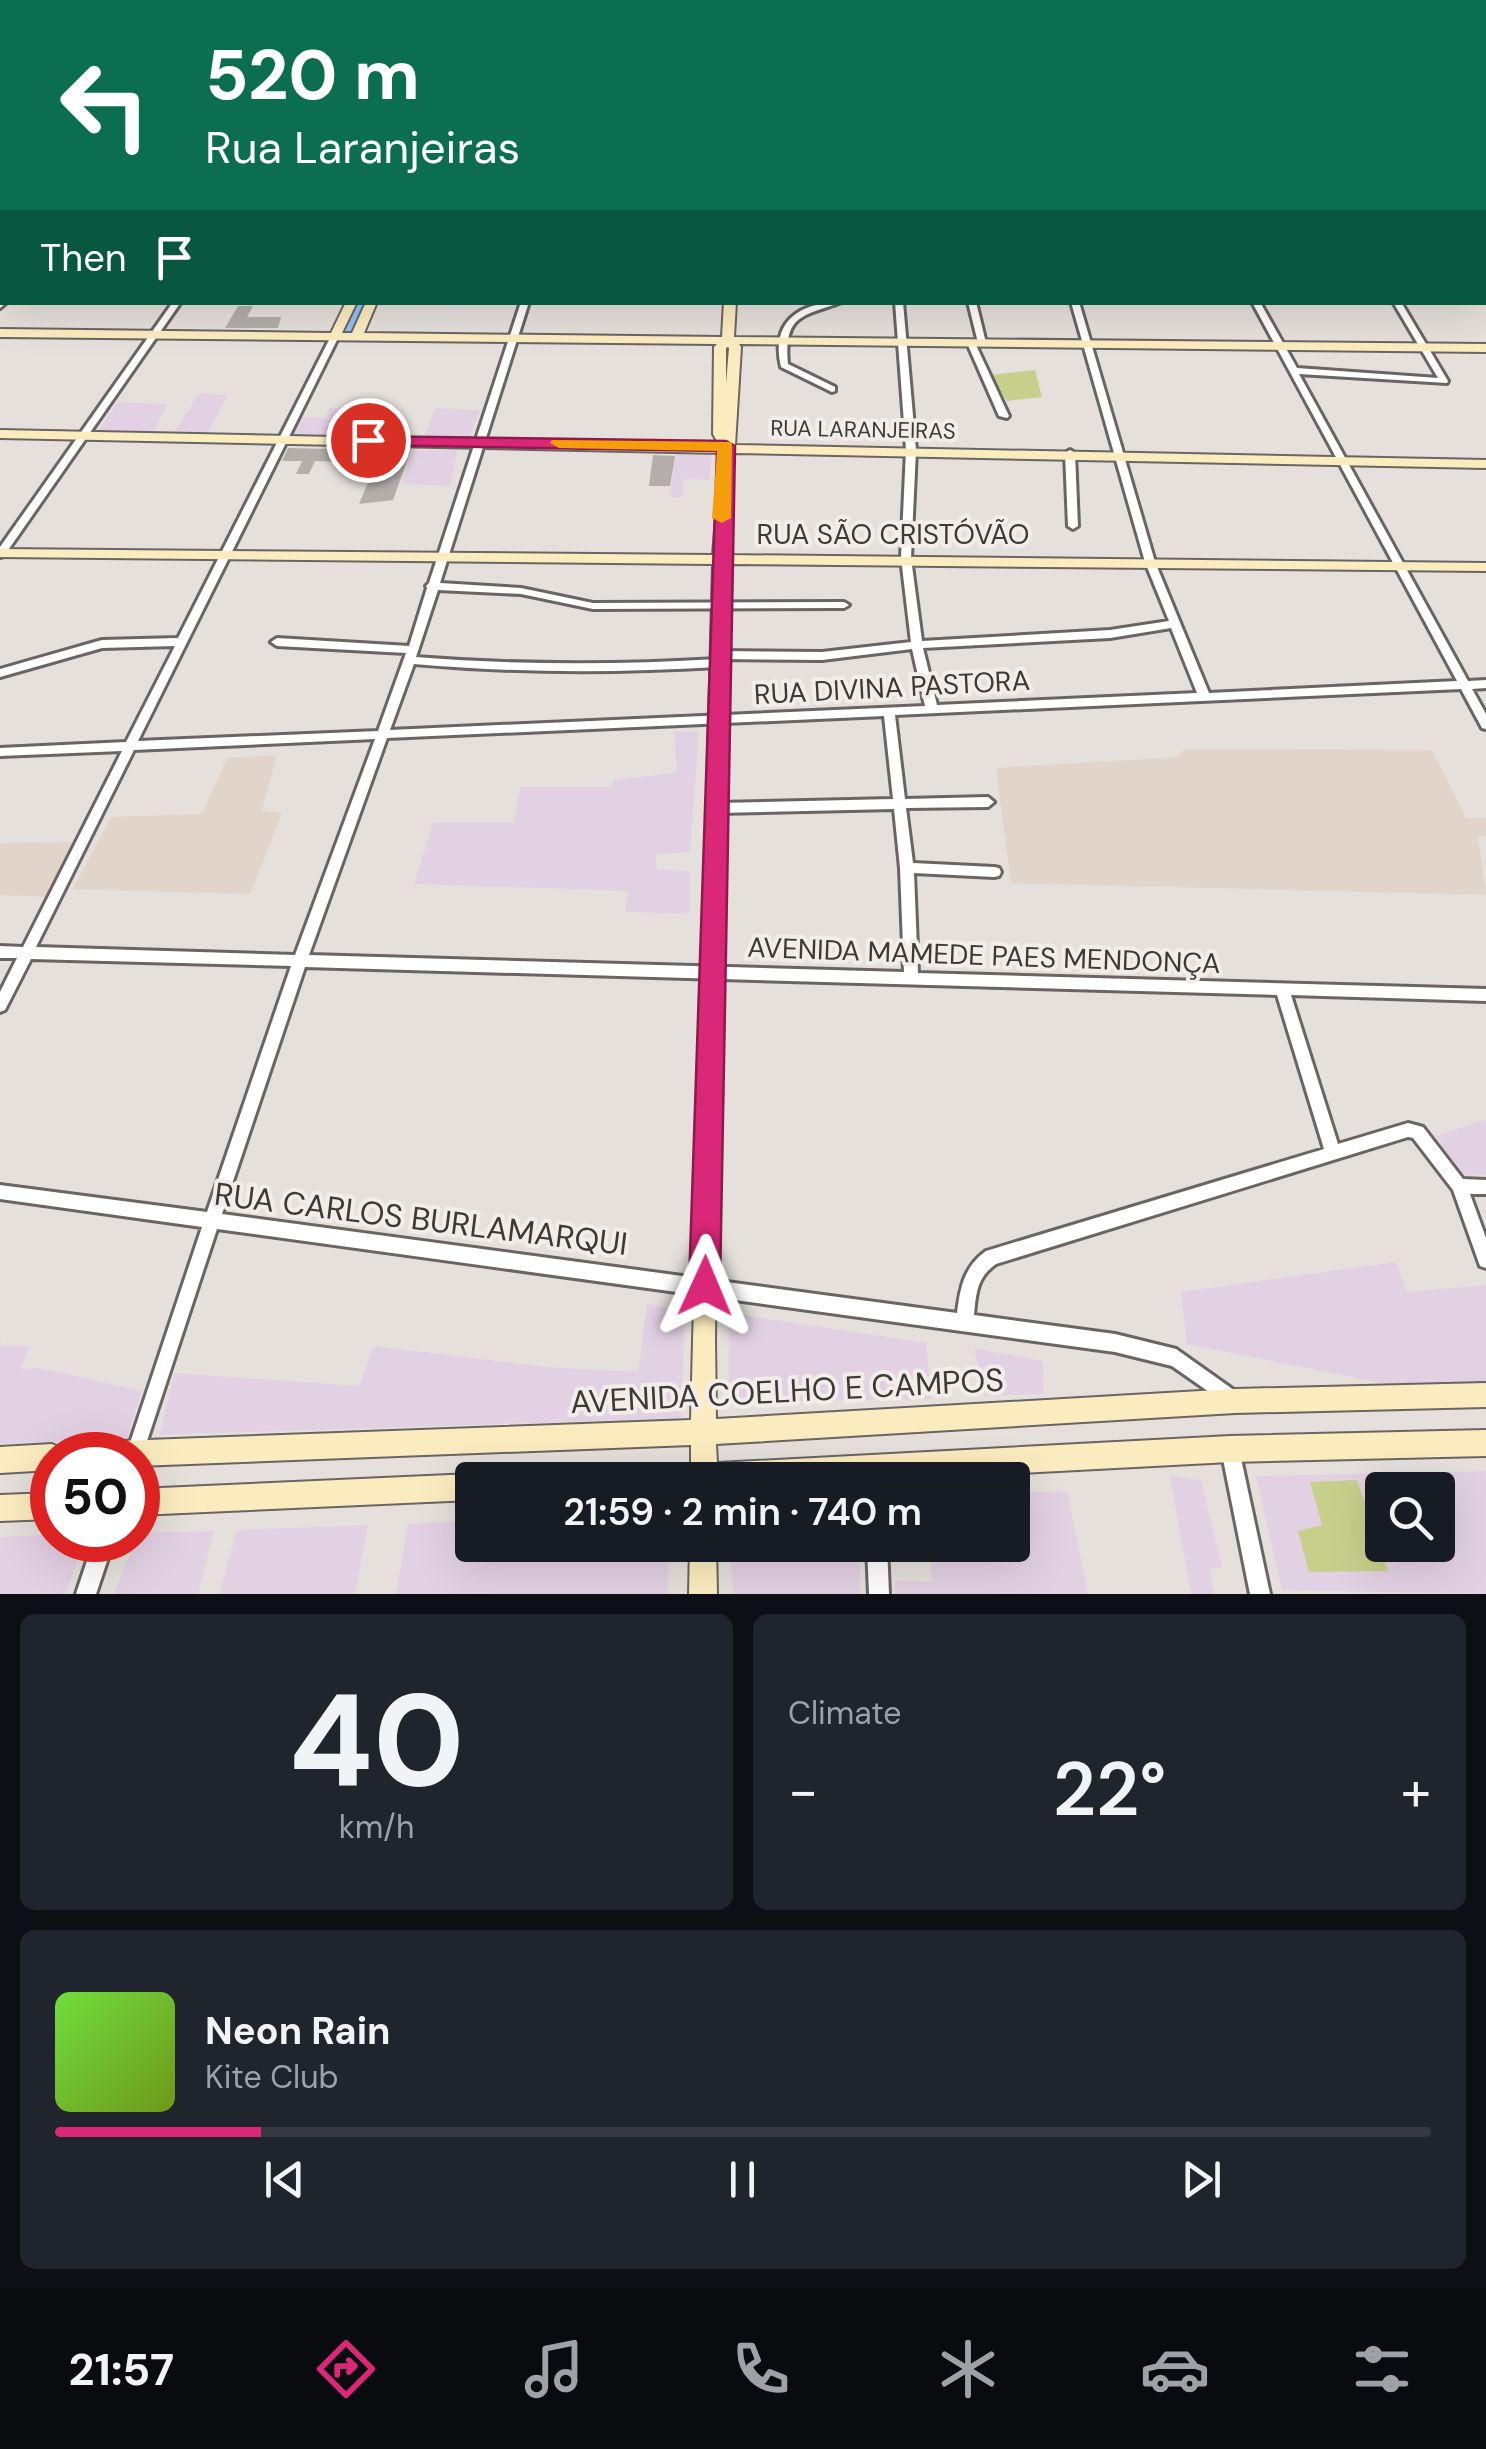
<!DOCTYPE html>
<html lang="en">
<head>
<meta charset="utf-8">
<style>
  body { margin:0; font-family:"DM Sans",sans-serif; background:#20242c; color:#f1f3f6; height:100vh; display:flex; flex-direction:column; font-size:38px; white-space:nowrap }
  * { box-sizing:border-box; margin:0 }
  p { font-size:32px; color:#9ea1a6 }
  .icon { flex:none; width:55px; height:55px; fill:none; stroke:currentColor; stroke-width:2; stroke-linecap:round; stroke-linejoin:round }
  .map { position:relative; height:1594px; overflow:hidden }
  .side { display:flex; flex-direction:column; gap:20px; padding:20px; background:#0d0f14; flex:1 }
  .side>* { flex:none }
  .top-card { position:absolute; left:0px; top:0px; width:1488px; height:305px; box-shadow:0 10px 40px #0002; background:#0b6e4f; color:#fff; overflow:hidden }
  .tools { position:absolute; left:1365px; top:1472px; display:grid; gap:20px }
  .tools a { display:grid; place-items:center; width:90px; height:90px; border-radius:10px; background:#171b24; box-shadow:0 10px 40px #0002; font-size:50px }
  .speed { position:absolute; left:30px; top:1432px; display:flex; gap:20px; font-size:50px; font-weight:700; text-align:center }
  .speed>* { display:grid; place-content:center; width:130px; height:130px; border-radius:50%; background:#171b24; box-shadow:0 10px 40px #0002; line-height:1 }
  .speed .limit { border:15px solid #d22; background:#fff; color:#111 }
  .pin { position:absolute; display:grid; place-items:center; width:85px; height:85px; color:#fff; margin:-42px; border:5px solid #fff; border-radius:50%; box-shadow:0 2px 10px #0007 }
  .me { position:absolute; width:110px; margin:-55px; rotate:1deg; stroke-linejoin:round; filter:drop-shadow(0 0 8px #0008) }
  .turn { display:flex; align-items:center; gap:35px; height:210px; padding:0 40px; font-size:45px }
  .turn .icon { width:130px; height:130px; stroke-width:2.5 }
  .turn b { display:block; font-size:70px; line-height:85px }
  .then { display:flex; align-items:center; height:95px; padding:0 40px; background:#0003; gap:20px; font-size:38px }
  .big { font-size:75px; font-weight:600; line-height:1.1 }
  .side .card { flex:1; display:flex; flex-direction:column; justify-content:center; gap:15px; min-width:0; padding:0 35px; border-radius:15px; background:#20242c }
  .side .dial { align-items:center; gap:0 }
  .dial b { font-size:130px; line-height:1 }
  .song { display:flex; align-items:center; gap:30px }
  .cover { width:120px; height:120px; border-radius:15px; background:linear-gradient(135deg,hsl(100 70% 55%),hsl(80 70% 35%)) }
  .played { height:10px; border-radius:5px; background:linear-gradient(90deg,#db2777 15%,#363941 15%) }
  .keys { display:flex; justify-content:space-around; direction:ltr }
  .heat { display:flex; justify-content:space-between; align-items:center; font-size:55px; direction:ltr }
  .side .tiles { flex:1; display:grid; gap:20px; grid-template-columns:1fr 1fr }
  .card:last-child { grid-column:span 2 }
  .trip { position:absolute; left:455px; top:1462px; width:575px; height:100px; border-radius:10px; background:#171b24; box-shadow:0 10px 40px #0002; font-weight:600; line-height:100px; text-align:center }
  .dock { display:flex; height:160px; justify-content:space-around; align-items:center; background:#090b0e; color:#9ea1a6 }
  .dock .icon { width:70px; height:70px }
  .dock .on { color:#db2777 }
  .dock b { font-size:45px; color:#f1f3f6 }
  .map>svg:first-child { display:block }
  .commercial { fill:#e2d1e3; fill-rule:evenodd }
  .built { fill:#e0d4cb }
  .green { fill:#c7d08b }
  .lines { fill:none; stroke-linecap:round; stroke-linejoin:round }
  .canal { fill:#91c1fa; fill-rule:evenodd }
  .building { fill:#b3aeaa }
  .street-casing { stroke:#6a6562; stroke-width:6 }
  .secondary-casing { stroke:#6a6562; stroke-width:4 }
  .primary-casing { stroke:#bdbcbb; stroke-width:5 }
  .street { fill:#fff; fill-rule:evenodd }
  .secondary { fill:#fbecc0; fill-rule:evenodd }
  .primary { fill:#f7d882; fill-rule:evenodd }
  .route { fill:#db2777; stroke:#8e194d; stroke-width:2.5 }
  .slow { fill:#f59e0b }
  .labels { text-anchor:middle; stroke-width:8; stroke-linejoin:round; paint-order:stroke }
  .far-street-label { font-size:22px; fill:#3c3a38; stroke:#f3ede9 }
  .street-label { font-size:28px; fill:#3c3a38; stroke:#f3ede9 }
  .near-street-label { font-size:32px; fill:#3c3a38; stroke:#f3ede9 }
</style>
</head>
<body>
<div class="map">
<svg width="1486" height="1594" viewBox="0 0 1486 1594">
  <rect width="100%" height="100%" fill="#e5e0dc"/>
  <!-- commercial -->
  <path class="commercial" d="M199 393 228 395 208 433H174Z
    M118 402 167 404 154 432 98 431Z
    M329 408H348L335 436 291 435 301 417 326 418Z
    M435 408 480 410 469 438H424Z
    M413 450H458L450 486 402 484Z
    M675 453H712L709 480 684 479 682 498 670 497Z
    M699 731 690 852 656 854 657 869 690 871V914L625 912 628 891 414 884 433 823H514L520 787H611L613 780 677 773 674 732Z
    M1486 1119V1175L1458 1176 1437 1136Z
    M1396 1262 1407 1292 1486 1285V1382L1386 1384 1187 1344 1181 1292Z
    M647 1304 685 1310 681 1418 160 1435 174 1373 359 1386 374 1346 546 1367 638 1372Z
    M729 1313 926 1343 931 1399 729 1402Z
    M0 1338 2 1346H29L21 1369 39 1368 142 1391 127 1438 0 1444Z
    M974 1348 1043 1361 1044 1394 985 1396Z
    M1486 1471V1594L1282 1590 1256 1476ZM1382 1490H1438V1545H1382Z
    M1170 1476 1201 1480 1222 1568 1210 1569 1214 1594H1191Z
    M1067 1491 1088 1594H895V1580L932 1582 930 1545H1012L1013 1493Z
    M472 1520V1545H669L668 1594H396L408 1524Z
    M368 1525 355 1594H219L237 1530Z
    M214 1531 198 1594H114L138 1533Z
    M52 1535V1540H84L66 1594H0V1537Z
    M730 1545H860V1594H733Z"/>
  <!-- built -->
  <path class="built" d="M1184 749 1432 750 1466 818H1486V836L1478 837 1486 895 1011 883 996 768 1178 757Z
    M277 755 262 811 282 813 250 894 73 889 111 817 202 814 227 758Z
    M76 842 52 897 0 895V843Z"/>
  <!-- green -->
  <path class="green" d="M1035 370 1042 397 1007 401 990 375Z
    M1357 1480 1388 1571 1309 1572 1298 1531 1322 1525 1310 1482Z"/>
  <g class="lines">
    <!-- canal -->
    <path class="canal" d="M358 302H368L355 332 346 334 345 332Z"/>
  </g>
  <!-- building -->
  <path class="building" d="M238 306H253L247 317H281L278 328H225Z
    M288 448 335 449H342L336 462 315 461 309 474H296L302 461H282Z
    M382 450H411L393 500 359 504Z
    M653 455 675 456 670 486H649Z"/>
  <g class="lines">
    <!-- street casing -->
    <g class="street-casing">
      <path id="street" d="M144 0H150L148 2H143Z
        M269 0H275L273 2H268Z
        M391 0H397L395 2H390Z
        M495 0H518L515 2Z
        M613 0H619L617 2H613Z
        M856 0H862L863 2H858Z
        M975 0H981L982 2H977Z
        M1089 0H1095L1097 2H1091Z
        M1212 0H1218L1220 2H1214Z
        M1321 0H1328L1330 2H1324Z
        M1420 0H1426L1428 2H1422Z
        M1485 18 1486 19V23L1485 22Z
        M0 69H2V73H0Z
        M1485 71H1486V75H1485Z
        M1485 93H1486V97H1485Z
        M0 121H2V125H0Z
        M1485 130H1486V134H1485Z
        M0 135H2V141L0 142Z
        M1485 169H1486V174H1485Z
        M0 180H2V184H0Z
        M1485 189H1486V193H1485Z
        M0 246H2V250H0Z
        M1485 246H1486V250H1485Z
        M1485 295H1486V299H1485Z
        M0 300 7 302 0 308Z
        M173 302H181L4 556 0 557V547Z
        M521 302H529L440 583 521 588 593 603 844 602 849 605 844 608 593 609 521 594 438 590 416 657C517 665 617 665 718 659L724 663 718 667C616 673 515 673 414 664L390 730 925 706 912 649 822 660 718 659 712 655 718 651 822 652 911 642 901 558 906 450 895 302H903L916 450 911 558 922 641 1110 630 1169 621 1145 562 1071 302H1079L1155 562 1209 693 1457 681 1252 302H1260L1297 368 1438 378 1393 302H1401L1448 381 1447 383 1299 374 1468 681 1486 680V688L1472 689 1486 714V729L1482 728 1461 689 895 715 905 799 988 797 994 802 988 807 906 808 913 863 994 867 999 868 1001 872 999 876 994 877 914 873 918 973 1486 989V1001L1291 995 1338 1144 1408 1123 1423 1127 1463 1179 1486 1180V1194H1470L1486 1238V1268L1480 1266 1453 1190 1413 1138 1408 1137 996 1264C977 1277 976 1293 974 1315L1115 1334 1176 1349 1238 1393 1241 1399 1238 1405 1232 1408 1172 1366 1115 1352 217 1229 143 1453 140 1459 138 1461V1455H126L202 1227 0 1199V1185L207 1212 291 966 31 959 5 1010 0 1012V992L17 958H0V946L23 947 122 751 0 756V748L126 742 175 646 102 648 0 677V669L102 640 178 638 331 336 335 333 339 336 138 741 378 731 406 653 277 646 271 642 277 638 409 646 427 588 426 586 429 583ZM1171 628 1197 693 937 705 923 648 1110 638ZM884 716 893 799 718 803 712 808 718 813 894 809 900 868 904 972 309 955 387 738ZM375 739 295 955 36 947 134 750ZM305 967 1277 995 1324 1149 986 1251C964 1267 960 1288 957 1313L222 1214Z
        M842 302C804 316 783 314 788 364L835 387V391L832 392 781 367C770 321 800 302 842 302Z
        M968 302H976L986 343 985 345 978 343Z
        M968 341 975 343 1009 416 1007 418 999 416 967 343Z
        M1070 450 1075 453 1078 526 1073 529 1068 526 1065 453Z
        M1230 1440 1236 1443 1239 1449 1270 1594H1250L1221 1449 1224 1443Z
        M94 1540H114L96 1594H76Z
        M867 1545H887L889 1594H869Z"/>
    </g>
    <!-- secondary casing -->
    <g class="secondary-casing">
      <path id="secondary" d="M1 0H10L2 4Z
        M740 0H748V2H741Z
        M346 302H357L342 333H352L366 302H377L364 333 722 337 724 302H736L734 337 1486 344V352L739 344 741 347 735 445 1486 460V468L734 453 727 555 1486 563V571L727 564 715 1339 716 1419 1235 1389 1486 1383V1407L1235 1413 716 1444 717 1463 1230 1436 1486 1430V1456L1230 1462 884 1480H624L628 1471 637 1467 691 1464V1445L138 1466V1455H79L83 1446 92 1442 691 1420 713 564 0 557V549L713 555 721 453 0 438V430L719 445 713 434 714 347 717 344 0 337V329L331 333ZM728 347 729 348 726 384V348Z
        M52 1444 61 1448 64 1455H52V1470L0 1473V1447Z
        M472 1474 482 1480H472V1500L138 1515V1489Z
        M52 1493V1519L0 1521V1495Z
        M690 1545H716L717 1594H689Z"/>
    </g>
    <!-- primary casing -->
    <g class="primary-casing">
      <path id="primary" d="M0 23H2V29H0Z
        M1485 23H1486V29H1485Z"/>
    </g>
    <!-- street -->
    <use href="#street" class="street"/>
    <!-- secondary -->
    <use href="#secondary" class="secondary"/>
    <!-- primary -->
    <use href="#primary" class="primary"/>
  </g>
  <!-- route -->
  <path class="route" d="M362 436 726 441 735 446 720 1286 716 1296 705 1301 694 1296 689 1286 717 451 368 445 362 443Z"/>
  <!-- slow -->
  <path class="slow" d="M552 440 732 442 731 518 722 523 712 518 717 451 559 448 550 443Z"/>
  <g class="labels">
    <!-- far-street labels -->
    <g class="far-street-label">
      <text transform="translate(863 429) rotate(1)" y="8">RUA LARANJEIRAS</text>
    </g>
    <!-- street labels -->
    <g class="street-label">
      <text x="893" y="544">RUA SÃO CRISTÓVÃO</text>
      <text transform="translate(892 687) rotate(-3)" y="10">RUA DIVINA PASTORA</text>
      <text transform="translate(984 955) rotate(2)" y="10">AVENIDA MAMEDE PAES MENDONÇA</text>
    </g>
    <!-- near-street labels -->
    <g class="near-street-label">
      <text transform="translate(421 1219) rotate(7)" y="11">RUA CARLOS BURLAMARQUI</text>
      <text transform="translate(787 1391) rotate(-3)" y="11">AVENIDA COELHO E CAMPOS</text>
    </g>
  </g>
</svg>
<div class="tools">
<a><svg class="icon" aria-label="search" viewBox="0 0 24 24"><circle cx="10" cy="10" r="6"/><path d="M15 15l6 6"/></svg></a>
</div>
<div class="speed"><div class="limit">50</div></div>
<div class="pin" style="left:368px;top:440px;background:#d93025"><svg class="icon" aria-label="arrive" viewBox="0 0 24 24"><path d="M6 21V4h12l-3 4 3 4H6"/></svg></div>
<svg class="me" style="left:705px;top:1286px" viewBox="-20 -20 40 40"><path d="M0-17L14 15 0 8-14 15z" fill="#db2777" stroke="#fff" stroke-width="4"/></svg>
<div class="trip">21:59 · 2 min · 740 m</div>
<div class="top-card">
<div class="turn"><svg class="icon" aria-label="left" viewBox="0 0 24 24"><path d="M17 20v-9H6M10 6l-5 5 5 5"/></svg><div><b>520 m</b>Rua Laranjeiras</div></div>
<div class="then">Then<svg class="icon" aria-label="arrive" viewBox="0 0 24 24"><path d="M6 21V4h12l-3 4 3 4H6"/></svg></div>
</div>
</div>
<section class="side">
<div class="tiles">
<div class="card dial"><b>40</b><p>km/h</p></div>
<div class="card"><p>Climate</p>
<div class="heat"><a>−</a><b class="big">22°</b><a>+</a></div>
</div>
<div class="card">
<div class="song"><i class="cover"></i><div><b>Neon Rain</b><p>Kite Club</p></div></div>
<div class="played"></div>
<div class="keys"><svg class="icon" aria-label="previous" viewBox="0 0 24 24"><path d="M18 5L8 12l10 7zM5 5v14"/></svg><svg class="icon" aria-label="pause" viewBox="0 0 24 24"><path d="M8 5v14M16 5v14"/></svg><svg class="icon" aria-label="next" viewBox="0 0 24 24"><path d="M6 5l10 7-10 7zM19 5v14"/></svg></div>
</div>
</div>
</section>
<nav class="dock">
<b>21:57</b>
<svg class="icon on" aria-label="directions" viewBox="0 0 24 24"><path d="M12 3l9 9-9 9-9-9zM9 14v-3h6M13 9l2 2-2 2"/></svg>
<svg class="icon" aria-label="music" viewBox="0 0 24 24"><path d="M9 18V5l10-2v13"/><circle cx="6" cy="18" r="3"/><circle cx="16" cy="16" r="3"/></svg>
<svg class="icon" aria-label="phone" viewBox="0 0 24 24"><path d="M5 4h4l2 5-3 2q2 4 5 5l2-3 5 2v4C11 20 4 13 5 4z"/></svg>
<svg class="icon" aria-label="climate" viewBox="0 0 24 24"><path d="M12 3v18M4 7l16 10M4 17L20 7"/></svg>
<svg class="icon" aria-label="car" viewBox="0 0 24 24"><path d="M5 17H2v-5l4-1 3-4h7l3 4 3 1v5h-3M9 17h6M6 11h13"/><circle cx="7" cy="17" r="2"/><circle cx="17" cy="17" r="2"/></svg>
<svg class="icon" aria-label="filters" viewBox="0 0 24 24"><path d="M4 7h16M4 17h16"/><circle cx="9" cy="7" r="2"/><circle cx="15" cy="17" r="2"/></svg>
</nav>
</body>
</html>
